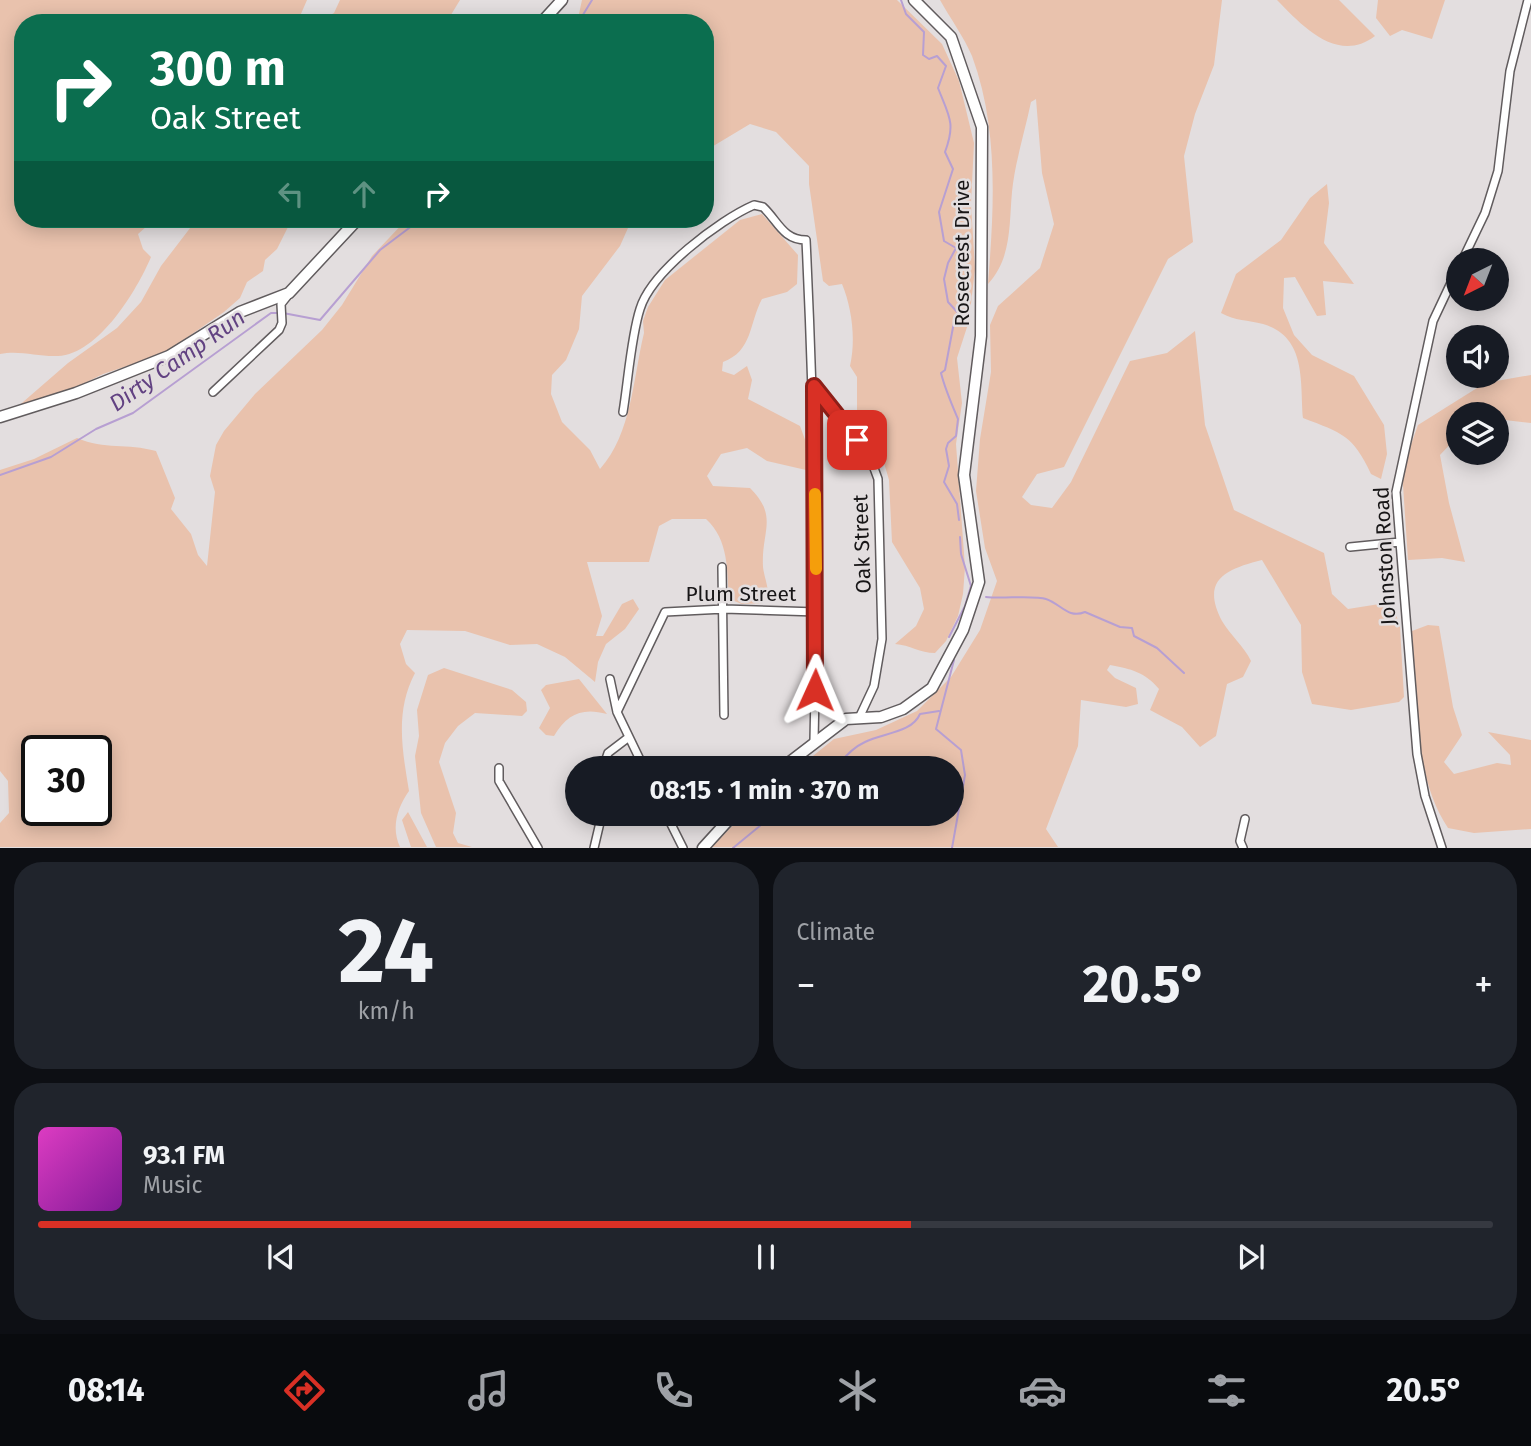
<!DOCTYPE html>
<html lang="en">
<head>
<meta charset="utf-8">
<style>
  body { margin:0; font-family:"Fira Sans",sans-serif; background:#20242c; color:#f1f3f6; height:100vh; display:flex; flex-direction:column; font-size:26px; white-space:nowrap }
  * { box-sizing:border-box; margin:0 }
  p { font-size:23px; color:#9ea1a6 }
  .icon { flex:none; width:38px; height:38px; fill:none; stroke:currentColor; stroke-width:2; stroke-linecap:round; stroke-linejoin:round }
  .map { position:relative; height:848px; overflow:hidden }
  .panel { display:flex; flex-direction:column; gap:14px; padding:14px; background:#0d0f14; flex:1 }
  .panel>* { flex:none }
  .guide { position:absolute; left:14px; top:14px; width:700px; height:214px; border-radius:28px; box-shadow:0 4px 18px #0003; background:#0b6e4f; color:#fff; overflow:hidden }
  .needle { width:46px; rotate:222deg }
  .tools { position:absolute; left:1446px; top:248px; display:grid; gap:14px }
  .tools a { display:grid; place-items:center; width:63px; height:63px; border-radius:50%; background:#171b24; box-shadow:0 4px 18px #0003; font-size:35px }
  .speed { position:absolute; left:21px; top:735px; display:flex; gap:14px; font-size:35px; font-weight:700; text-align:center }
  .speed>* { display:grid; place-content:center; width:91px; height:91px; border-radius:50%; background:#171b24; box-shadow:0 4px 18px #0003; line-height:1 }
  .speed .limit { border:4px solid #111; border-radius:10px; background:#fff; color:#111 }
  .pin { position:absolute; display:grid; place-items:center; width:60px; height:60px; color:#fff; margin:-30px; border-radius:14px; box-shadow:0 4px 10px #0006 }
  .me { position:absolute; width:77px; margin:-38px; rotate:1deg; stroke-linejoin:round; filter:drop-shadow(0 0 5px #0008) }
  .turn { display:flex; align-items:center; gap:24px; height:147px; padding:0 21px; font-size:32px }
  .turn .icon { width:91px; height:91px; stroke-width:2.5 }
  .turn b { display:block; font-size:49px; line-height:60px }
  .lanes { display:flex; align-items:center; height:66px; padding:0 21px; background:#0003; justify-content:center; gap:35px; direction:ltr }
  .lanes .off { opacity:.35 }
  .big { font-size:52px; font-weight:700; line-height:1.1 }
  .panel .card { flex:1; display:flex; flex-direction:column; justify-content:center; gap:10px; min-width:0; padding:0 24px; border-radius:28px; background:#20242c }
  .panel .dial { align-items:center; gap:0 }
  .dial b { font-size:91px; line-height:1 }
  .song { display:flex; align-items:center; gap:21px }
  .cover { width:84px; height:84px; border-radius:10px; background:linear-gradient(135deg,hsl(310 70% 55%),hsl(290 70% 35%)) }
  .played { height:7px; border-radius:4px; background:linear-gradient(90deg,#d93025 60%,#363941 60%) }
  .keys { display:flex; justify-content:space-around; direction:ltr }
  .heat { display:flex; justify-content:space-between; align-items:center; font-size:38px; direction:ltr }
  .panel .tiles { flex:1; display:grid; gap:14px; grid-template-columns:1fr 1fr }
  .card:last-child { grid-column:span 2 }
  .trip { position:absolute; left:565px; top:756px; width:399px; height:70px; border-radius:35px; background:#171b24; box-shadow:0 4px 18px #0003; font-weight:700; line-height:70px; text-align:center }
  .dock { display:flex; height:112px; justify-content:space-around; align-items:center; background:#090b0e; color:#9ea1a6 }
  .dock .icon { width:49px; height:49px }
  .dock .current { color:#d93025 }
  .dock b { font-size:32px; color:#f1f3f6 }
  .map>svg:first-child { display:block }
  .green { fill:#e9c2ad; fill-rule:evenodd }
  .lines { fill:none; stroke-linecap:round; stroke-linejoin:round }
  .stream { stroke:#b79fd2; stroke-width:2 }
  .street-casing { stroke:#615c5e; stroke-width:10 }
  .secondary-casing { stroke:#615c5e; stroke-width:13 }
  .street { stroke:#fff; stroke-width:7 }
  .secondary { stroke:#fff; stroke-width:10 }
  .route-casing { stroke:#8d1f18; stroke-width:18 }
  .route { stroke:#d93025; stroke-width:12 }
  .slow { stroke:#f59e0b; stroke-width:12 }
  .labels { text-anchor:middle; stroke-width:5; stroke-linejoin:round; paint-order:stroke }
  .street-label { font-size:21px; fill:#181617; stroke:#e3dedf }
  .water-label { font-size:23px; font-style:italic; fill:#624282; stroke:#e3dedf }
</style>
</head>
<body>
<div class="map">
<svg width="1531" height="848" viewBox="0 0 1531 848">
  <rect width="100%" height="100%" fill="#e3dedf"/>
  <!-- green -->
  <path class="green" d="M0 0H307L297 23H23V219H155L138 234 143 249 151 257C137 290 99 354 58 356 38 357 20 350 0 354Z
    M340 0H460L446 23H315L334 13Z
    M582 0H897L942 44 959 81 974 143 971 204 975 269 969 321 957 358 962 403 956 444 965 567 963 594 958 616 946 641 935 653C920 653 910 645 895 644L916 626 924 609 920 588 892 542 889 480 882 456 857 411V377L850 366C856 340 852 308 842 284L829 286 823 281 809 184V166L776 132 750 124 705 151V23H577Z
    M940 0H1222L1214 65 1195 114 1184 156 1193 242 1168 259 1064 467 1037 474 1022 497 1031 505 1052 508 1071 482 1130 361 1167 353 1195 331 1205 425 1234 510 1324 553 1332 594 1348 609 1392 602 1400 627 1404 697 1399 702 1351 710 1312 704 1302 672 1301 625 1262 560C1227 569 1200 579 1222 621 1230 635 1244 646 1251 661L1243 677 1227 684 1216 736 1200 747 1182 727 1150 710 1159 689C1145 672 1131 669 1110 665L1107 670 1115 678 1136 688 1138 704 1126 707 1081 700 1078 746 1046 829 1058 847H712L744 814H952V768H798L834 739 876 730 917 711 951 677 980 630 997 581 985 548 976 491 980 439 991 372 990 325 998 306 1040 268 1054 224 1042 173 1036 99 1031 102C1025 131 1015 162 1012 192 1009 224 1012 258 988 284 994 208 999 129 972 56 964 37 950 18 940 0Z
    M1277 0H1339L1375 36C1338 64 1303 27 1277 0Z
    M1378 0H1445L1432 39 1402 30 1390 36 1376 18Z
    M1327 184 1329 203 1324 243 1354 284 1323 281 1326 315 1317 316 1295 277 1284 278 1283 308 1294 335 1312 355 1354 376 1384 425 1387 454 1381 479 1371 474C1353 435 1342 433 1303 418 1300 382 1307 337 1263 324 1248 320 1235 321 1221 313L1236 274 1281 240 1310 198Z
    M762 214 798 255 797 284 787 292 762 299C749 323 753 351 723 362L722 371 734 375 747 366 752 380 748 399 800 426 807 445 806 470 767 461 747 448 721 454 707 476 713 486 750 488C779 517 761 531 763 567 764 576 768 585 768 594L763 603 742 604 729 599C727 570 729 540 706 519H672L659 526 649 562H587L602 616 596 636H603L622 604 633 599 639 609 625 629 606 644 598 662 595 682 565 657 537 644 510 645 465 631 407 630 400 644 406 664 415 673C395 711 402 749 409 791 397 808 391 828 400 847H0V823L9 813 8 781 0 771V470L34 459 77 438C105 450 127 443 156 451L175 498 171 509 191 534 198 555 207 566 215 492 210 476 216 445 224 431 255 394 322 330 342 305 372 256 407 219H632L620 246 582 296 579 329 566 360 552 375 551 394 562 422 590 450 600 469C632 433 633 378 644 333L643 321 648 307 665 280 740 220ZM37 751H96V810H37Z
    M197 219H292L277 249 265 260 263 271 247 282 240 298 224 312 163 354 103 374 12 419 0 422 68 363 117 328 141 302 161 266Z
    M1531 375V423L1496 419V415H1458V436L1440 455 1449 503 1465 562 1442 558 1408 560 1402 470 1418 425 1485 383Z
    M1428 625 1439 626 1453 707 1462 735 1444 762 1454 774 1497 763 1511 765 1510 755 1488 732 1531 740V829L1474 833 1448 828C1412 774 1417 694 1412 631Z
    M444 668 512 690 526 702 527 711 522 716 475 713 458 726 445 743 439 762 456 813 453 833 458 843 472 847H436L421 813 415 756 419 736 417 710 428 675Z
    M579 679 607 714C582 707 567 714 554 736L546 735 539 728 550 708 541 690 546 685Z
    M408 812 427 847H411L402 820Z"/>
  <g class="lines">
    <!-- stream -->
    <path class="stream" d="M901 0 906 14 924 32 923 55 929 59 937 56 946 66 938 88C949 116 956 123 945 152L953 169 939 212 944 241 956 248 948 263 944 279 948 302 959 314 954 322 945 370 941 373C945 389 952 405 958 419L956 436 948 443 946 449 949 466 944 482 957 504 959 520
      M578 23 592 0
      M283 313 320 320 380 250 421 219
      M0 475 51 457 96 429 133 413 271 313H278
      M986 597C1001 599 1035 595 1046 599 1061 604 1068 619 1085 612L1120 627 1132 628 1134 636 1157 648 1184 673
      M949 637 965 606 971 586 961 554 960 537
      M836 768C844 757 852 748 865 742 882 733 912 733 920 714L939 711
      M733 848 767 820 785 814
      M952 848 965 775 961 750 936 729 954 660"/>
    <!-- street casing -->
    <g class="street-casing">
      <path id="street" d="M1462 261 1485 213 1498 171 1510 71 1528 0
        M814 386 871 460 878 479 882 639 874 686 859 718
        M213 392 279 330 282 323 281 304 289 294
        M623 412C628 382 631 337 640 309 651 272 719 220 754 205L763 207C778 221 783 240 806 240 814 407 818 574 814 741
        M1350 547 1400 542
        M722 567 724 715
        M610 679 617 712 644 768
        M617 712 665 612 724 609 817 612
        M499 768V781L538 848
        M603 768 608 753 629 737
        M666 814 683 848
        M594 848 602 814
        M1243 848 1240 841 1245 819
        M1442 848 1425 796 1417 754 1396 492 1433 321 1458 268"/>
    </g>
    <!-- secondary casing -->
    <g class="secondary-casing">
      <path id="secondary" d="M541 23 562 0
        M0 417 76 393 169 356 240 312 289 293 358 219
        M782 768 846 719 881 717 903 709 932 688 963 630 979 582 964 475 981 336 982 127 951 37 914 0
        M703 848 734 814"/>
    </g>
    <!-- street -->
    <use href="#street" class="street"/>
    <!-- secondary -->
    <use href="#secondary" class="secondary"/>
  </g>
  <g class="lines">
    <!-- route casing -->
    <g class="route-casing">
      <path id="route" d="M815 690 814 386 857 440"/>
    </g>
    <!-- route -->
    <use href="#route" class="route"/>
    <!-- slow -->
    <path class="slow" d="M815 494 816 569"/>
  </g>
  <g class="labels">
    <!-- street labels -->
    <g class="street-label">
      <text transform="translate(962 253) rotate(-90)" y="7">Rosecrest Drive</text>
      <text transform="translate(862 544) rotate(-92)" y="7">Oak Street</text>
      <text transform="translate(1385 556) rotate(-93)" y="7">Johnston Road</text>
      <text x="741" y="601">Plum Street</text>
    </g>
    <!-- water labels -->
    <g class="water-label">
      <text transform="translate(177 360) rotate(-35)" y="8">Dirty Camp Run</text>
    </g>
  </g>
</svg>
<div class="tools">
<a><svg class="needle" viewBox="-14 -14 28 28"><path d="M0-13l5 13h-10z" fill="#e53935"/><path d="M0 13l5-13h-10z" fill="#9ea1a6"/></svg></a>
<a><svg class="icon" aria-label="sound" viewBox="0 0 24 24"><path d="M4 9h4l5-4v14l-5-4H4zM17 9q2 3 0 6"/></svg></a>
<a><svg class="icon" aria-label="layers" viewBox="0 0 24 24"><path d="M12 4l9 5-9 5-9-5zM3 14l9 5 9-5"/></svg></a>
</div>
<div class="speed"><div class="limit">30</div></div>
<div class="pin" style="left:857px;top:440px;background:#d93025"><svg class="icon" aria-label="arrive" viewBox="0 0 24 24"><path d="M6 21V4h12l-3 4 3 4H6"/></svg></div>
<svg class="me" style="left:815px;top:690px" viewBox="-20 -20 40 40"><path d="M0-17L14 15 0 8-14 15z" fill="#d93025" stroke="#fff" stroke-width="4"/></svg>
<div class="trip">08:15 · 1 min · 370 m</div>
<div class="guide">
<div class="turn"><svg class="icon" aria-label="right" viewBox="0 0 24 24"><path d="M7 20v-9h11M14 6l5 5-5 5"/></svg><div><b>300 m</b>Oak Street</div></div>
<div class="lanes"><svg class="icon off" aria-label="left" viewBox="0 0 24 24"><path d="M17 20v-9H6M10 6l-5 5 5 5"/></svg><svg class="icon off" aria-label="ahead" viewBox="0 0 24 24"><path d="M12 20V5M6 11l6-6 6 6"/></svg><svg class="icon" aria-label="right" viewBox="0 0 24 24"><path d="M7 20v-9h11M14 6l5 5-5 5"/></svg></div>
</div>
</div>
<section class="panel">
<div class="tiles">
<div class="card dial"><b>24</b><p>km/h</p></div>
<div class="card"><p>Climate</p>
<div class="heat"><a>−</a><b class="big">20.5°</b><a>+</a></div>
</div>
<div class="card">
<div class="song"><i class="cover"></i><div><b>93.1 FM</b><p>Music</p></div></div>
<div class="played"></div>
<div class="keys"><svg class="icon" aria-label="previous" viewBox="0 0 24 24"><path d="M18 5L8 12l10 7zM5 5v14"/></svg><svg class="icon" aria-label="pause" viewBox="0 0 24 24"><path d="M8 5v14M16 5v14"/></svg><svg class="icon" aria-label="next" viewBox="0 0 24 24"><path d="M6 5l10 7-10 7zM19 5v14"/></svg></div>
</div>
</div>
</section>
<nav class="dock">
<b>08:14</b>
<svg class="icon current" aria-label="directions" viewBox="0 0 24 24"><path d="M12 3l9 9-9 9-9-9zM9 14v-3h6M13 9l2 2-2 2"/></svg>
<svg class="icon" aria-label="music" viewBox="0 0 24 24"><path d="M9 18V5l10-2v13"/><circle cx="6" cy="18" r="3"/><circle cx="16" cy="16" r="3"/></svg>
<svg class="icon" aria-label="phone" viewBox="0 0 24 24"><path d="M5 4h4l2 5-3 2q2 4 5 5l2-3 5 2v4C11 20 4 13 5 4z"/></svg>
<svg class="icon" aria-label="climate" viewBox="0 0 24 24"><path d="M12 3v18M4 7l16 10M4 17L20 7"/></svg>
<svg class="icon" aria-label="car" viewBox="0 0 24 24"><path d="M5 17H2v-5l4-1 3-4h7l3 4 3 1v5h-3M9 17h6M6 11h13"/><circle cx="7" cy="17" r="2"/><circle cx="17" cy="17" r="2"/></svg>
<svg class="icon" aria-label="filters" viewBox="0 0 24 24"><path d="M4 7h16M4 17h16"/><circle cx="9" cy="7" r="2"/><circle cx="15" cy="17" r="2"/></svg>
<b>20.5°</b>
</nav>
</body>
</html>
